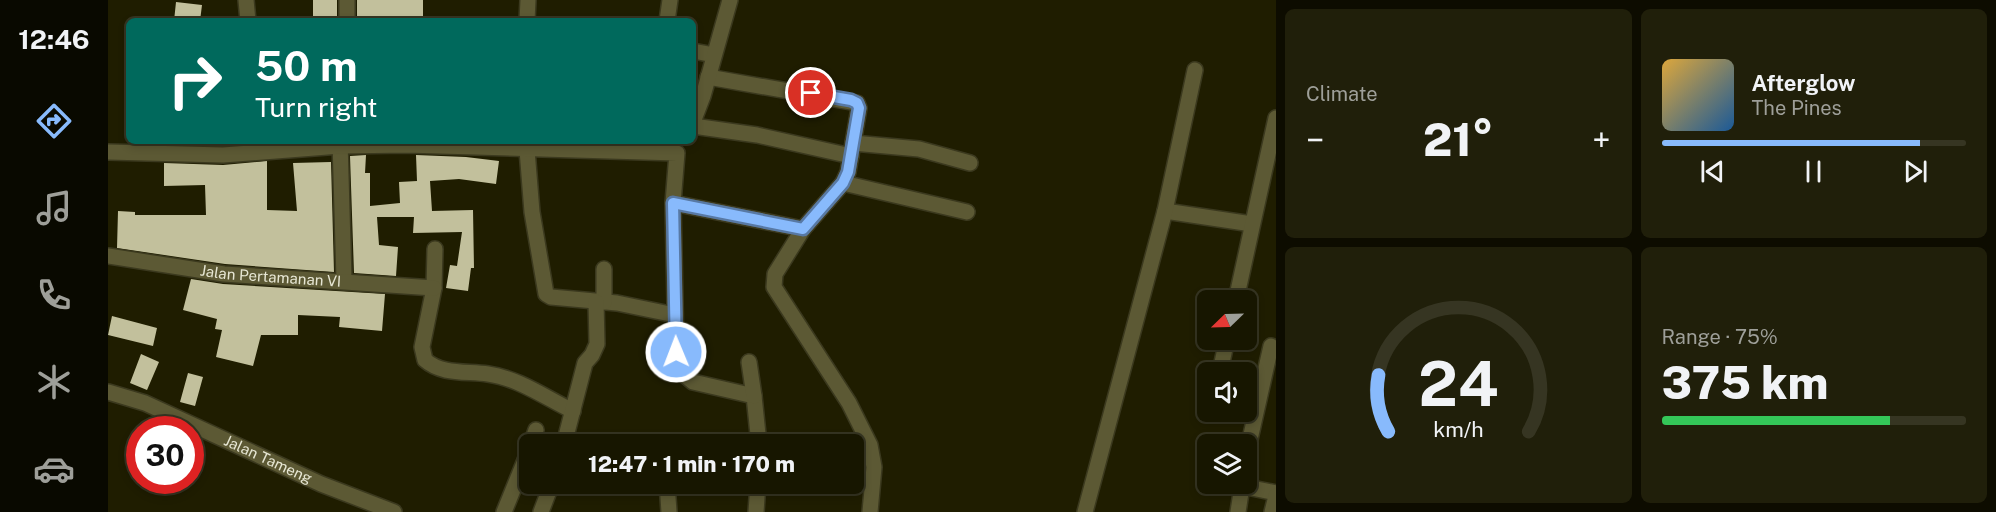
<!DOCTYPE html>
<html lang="en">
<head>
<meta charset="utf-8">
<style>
  body { margin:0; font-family:"Public Sans",sans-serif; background:#201f0a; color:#f1f3f6; height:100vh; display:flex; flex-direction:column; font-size:22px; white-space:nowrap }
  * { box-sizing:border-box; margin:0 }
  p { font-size:20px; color:#9e9f99 }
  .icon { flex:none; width:33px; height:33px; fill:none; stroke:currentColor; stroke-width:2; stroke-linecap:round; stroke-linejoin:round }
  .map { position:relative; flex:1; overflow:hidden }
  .panel { display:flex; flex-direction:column; gap:9px; padding:9px; background:#0d0c00; width:720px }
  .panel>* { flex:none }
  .hud { position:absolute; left:18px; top:18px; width:570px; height:126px; border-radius:9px; box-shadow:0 3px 9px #0003,0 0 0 2px #363522; background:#00695c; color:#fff; overflow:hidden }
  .needle { width:39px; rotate:247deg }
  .tools { position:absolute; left:1089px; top:290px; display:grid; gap:12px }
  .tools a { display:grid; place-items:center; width:60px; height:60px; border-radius:9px; background:#171600; box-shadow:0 3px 9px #0003,0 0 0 2px #363522; font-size:30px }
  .speed { position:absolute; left:18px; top:416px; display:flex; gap:12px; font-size:30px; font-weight:700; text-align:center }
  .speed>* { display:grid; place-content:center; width:78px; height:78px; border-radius:50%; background:#171600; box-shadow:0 3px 9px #0003,0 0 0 2px #363522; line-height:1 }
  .speed .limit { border:9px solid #d22; background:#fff; color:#111 }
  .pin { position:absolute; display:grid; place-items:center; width:51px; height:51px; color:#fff; margin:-26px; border:3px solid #fff; border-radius:50%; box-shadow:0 2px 6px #0007 }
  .me { position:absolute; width:66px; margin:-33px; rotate:359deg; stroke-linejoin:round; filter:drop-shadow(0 0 4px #0008) }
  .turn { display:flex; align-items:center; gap:21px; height:126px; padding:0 30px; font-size:27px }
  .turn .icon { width:78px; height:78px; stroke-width:2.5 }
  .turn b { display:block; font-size:42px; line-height:51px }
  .big { font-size:45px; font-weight:800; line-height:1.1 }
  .panel .tile { flex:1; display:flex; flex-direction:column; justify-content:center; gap:9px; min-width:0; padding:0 21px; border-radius:9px; background:#201f0a }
  .panel .dial { align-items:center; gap:0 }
  .dial svg { height:156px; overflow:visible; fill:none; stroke:#363522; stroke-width:7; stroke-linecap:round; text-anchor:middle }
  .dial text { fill:#f1f3f6; stroke:none }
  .song { display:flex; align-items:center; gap:18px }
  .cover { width:72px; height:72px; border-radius:9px; background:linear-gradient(135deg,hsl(40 70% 55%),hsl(210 70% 35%)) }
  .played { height:6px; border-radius:3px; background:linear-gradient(90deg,#88bafc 85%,#363522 85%) }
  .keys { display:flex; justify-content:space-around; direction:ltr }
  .heat { display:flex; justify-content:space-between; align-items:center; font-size:33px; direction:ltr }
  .charge { height:9px; border-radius:4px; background:linear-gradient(90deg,#34c759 75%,#363522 0) }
  .panel .tiles { flex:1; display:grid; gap:9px; grid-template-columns:repeat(2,1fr) }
  .trip { position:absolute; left:411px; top:434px; width:345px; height:60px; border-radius:9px; background:#171600; box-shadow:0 3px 9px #0003,0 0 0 2px #363522; font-weight:800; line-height:60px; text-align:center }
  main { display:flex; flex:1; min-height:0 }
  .menu { display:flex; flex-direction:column; width:108px; justify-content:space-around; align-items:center; background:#090900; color:#9e9f99 }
  .menu .icon { width:42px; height:42px }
  .menu .selected { color:#88bafc }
  .menu b { font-size:27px; color:#f1f3f6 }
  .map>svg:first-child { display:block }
  .building { fill:#c2c09c }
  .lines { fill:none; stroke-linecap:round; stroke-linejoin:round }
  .minor-casing { stroke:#3b391e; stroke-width:18 }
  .minor { stroke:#5c5934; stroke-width:15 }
  .route-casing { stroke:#5879a4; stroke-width:15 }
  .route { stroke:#88bafc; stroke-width:10 }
  .labels { text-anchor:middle; stroke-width:6; stroke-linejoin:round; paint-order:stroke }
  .street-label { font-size:15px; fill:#e6e6d3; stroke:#1f1d00 }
</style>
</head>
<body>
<main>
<nav class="menu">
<b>12:46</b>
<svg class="icon selected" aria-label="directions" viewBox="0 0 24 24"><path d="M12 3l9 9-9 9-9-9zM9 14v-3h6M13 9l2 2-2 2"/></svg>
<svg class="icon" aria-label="music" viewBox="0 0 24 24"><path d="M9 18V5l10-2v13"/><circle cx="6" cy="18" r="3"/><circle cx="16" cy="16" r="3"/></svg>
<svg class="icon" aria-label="phone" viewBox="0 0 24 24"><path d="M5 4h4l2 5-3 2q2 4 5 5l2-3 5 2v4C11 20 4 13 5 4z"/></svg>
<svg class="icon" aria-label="climate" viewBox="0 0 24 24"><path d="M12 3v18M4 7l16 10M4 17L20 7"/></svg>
<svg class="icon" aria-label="car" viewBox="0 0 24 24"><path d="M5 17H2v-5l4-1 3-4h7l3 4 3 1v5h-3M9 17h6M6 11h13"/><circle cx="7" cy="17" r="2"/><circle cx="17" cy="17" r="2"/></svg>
</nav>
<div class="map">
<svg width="1168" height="512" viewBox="0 0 1168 512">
  <rect width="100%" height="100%" fill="#1f1d00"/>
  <!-- building -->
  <path class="building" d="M205 0H229V21H205Z
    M249 0H315V20L249 21Z
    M68 2 94 5 92 21H66Z
    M258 155 257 173H262V206L292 203 291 182 309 181 308 155 358 157 391 161 388 184 351 179 322 181 324 211 365 210 366 268H363L360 291 338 288 342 265 349 266 354 232 305 233 306 217H269L271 245 290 247 288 276 246 273 242 156Z
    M159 161V210L189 211 185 163 223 162 226 272 117 264 9 248 10 211 27 212V215H98L97 185 56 186V163L115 165Z
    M83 279 115 284 277 294 274 331 231 327 232 317 190 315V335H153L145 366 108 357 114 330 107 329 109 319 75 310Z
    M4 316 49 328 45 346 0 335Z
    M33 354 51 362 39 390 22 383Z
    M80 373 95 377 87 406 72 402Z"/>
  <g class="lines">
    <!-- minor casing -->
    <g class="minor-casing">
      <g id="minor">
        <path d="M138 0 140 21"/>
        <path d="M239 0V21"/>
        <path d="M419 21 420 0"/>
        <path d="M559 21 562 0"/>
        <path d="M585 51 606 55"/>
        <path d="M600 77 749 103 751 108 740 172 735 183 695 229 667 274 666 287 741 403 762 445 766 467 762 512"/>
        <path d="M585 122 595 96 622 0"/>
        <path d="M585 126 649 135 743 156"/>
        <path d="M232 141 236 280"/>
        <path d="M745 143 811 149 862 163"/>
        <path d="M419 150 424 212 438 294 443 297 509 303 567 315"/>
        <path d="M0 152 115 155 232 146 298 145 569 153 565 203 568 353 573 372 585 382 646 396 651 444"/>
        <path d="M735 183 859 212"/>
        <path d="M565 203 695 229"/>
        <path d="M1057 211 1144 224"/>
        <path d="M327 249 326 288 314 347 317 360C334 375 358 371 380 374 410 378 438 398 465 411"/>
        <path id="s1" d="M0 256 116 274 326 288"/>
        <path d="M496 269V302"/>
        <path d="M1128 300 1168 118"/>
        <path d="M641 362 646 396"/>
        <path d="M1112 372 1119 339"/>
        <path id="s2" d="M0 392 37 403 213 484 286 512"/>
        <path d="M423 444 428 430"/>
        <path d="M456 444 477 363 484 355 489 344 488 302"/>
        <path d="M1138 457 1163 346"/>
        <path d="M559 483 561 512"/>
        <path d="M396 512 422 448"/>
        <path d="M433 512 444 483"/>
        <path d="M648 512 650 483"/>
        <path d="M977 512 1057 211 1087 70"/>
        <path d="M1130 512 1134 486 1168 493"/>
        <path d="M1164 512 1168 496"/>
      </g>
    </g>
    <!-- minor -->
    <use href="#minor" class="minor"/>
  </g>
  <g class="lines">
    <!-- route casing -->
    <g class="route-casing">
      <path id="route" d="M568 352 565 203 695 229 735 183 740 172 751 108 749 103 743 100 703 93"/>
    </g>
    <!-- route -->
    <use href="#route" class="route"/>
  </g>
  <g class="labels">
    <!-- street labels -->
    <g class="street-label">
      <text dy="5" stroke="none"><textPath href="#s1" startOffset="164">Jalan Pertamanan VI</textPath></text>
      <text dy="5" stroke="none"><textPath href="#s2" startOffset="174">Jalan Tameng</textPath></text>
    </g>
  </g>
</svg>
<div class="tools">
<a><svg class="needle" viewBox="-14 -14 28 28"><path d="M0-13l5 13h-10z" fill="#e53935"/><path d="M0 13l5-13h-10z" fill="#9e9f99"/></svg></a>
<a><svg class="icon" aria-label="sound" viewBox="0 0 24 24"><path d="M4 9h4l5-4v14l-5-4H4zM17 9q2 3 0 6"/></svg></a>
<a><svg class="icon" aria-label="layers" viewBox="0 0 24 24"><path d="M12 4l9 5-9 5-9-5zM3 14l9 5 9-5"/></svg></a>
</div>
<div class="speed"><div class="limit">30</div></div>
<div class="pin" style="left:703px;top:93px;background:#d93025"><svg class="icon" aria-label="arrive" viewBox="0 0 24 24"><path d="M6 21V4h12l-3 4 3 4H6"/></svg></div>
<svg class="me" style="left:568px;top:352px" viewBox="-20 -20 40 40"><circle r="17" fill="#88bafc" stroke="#fff" stroke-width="3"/><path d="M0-11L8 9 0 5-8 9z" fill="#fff"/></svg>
<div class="trip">12:47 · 1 min · 170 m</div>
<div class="hud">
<div class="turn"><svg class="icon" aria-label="right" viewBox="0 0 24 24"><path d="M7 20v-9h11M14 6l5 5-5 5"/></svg><div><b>50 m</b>Turn right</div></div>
</div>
</div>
<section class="panel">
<div class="tiles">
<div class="tile"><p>Climate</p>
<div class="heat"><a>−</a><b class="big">21°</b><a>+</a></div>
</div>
<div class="tile">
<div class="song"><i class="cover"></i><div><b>Afterglow</b><p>The Pines</p></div></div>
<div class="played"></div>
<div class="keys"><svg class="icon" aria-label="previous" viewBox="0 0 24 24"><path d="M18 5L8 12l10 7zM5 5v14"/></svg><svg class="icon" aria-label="pause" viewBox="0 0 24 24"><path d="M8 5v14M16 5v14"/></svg><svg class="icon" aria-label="next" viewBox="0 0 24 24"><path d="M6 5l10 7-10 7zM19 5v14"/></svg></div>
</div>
<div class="tile dial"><svg viewBox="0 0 100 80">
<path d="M14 69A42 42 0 1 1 86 69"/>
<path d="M14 69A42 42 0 0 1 9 40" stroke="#88bafc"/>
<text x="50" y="56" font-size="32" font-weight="700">24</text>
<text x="50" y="72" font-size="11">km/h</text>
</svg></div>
<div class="tile"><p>Range · 75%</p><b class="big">375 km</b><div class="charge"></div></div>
</div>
</section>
</main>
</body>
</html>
